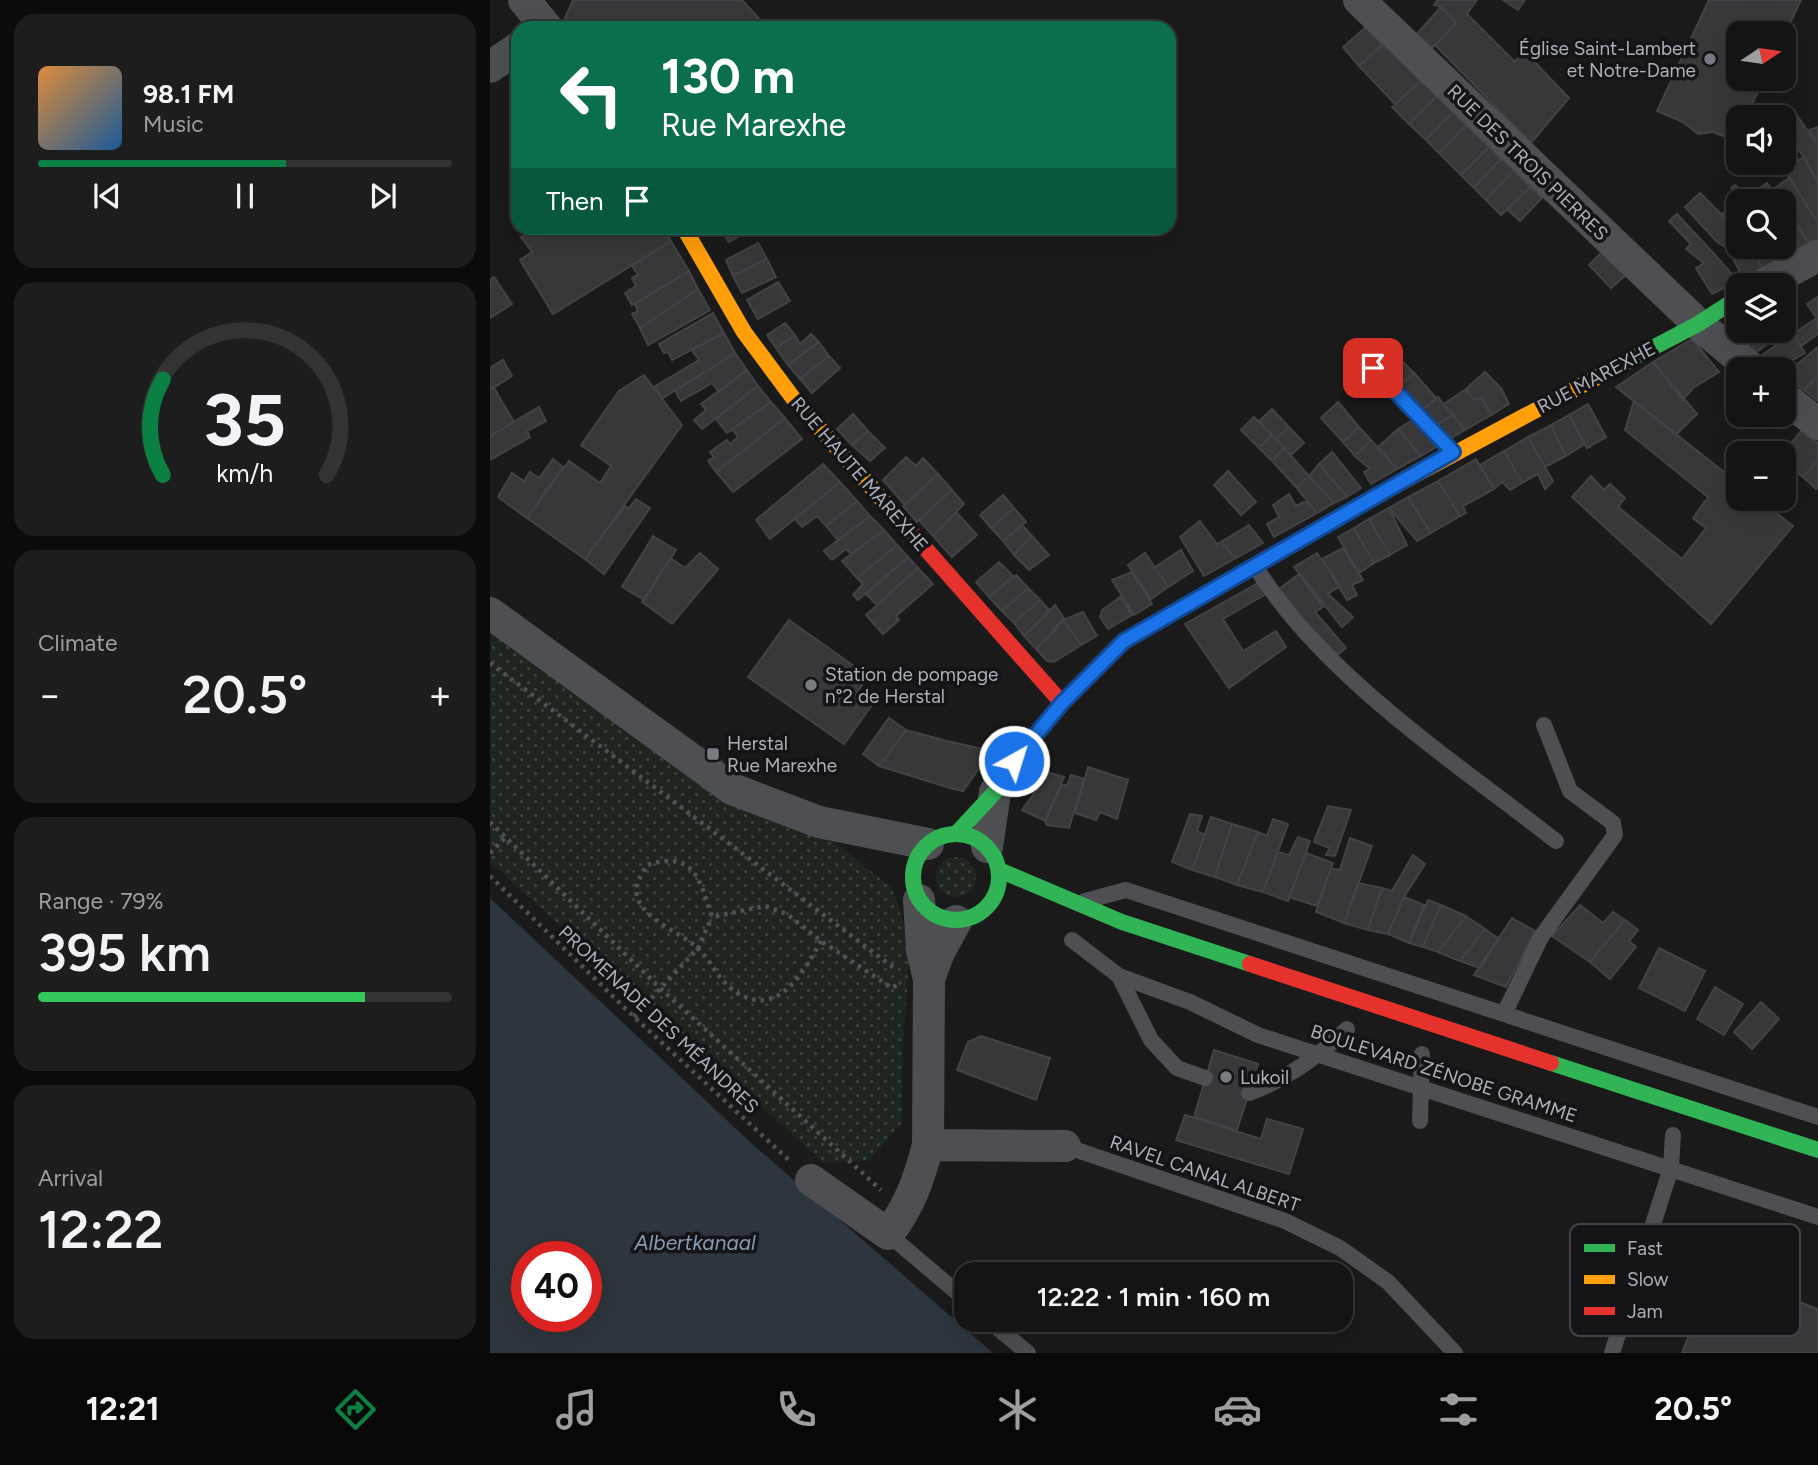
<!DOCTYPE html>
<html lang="en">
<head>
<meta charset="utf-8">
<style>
  body { margin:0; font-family:Figtree,sans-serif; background:#1d1d1d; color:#f1f3f6; height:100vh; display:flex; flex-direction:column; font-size:26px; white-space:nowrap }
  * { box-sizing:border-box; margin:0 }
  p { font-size:23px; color:#9d9ea0 }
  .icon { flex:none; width:38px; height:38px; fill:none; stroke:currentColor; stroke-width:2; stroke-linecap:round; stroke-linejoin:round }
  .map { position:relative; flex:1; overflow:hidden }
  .side { display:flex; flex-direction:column; gap:14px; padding:14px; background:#0b0b0b; width:490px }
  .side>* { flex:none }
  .guide { position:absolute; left:21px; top:21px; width:665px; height:214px; border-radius:21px; box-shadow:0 7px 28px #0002,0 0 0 2px #333334; background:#0b6e4f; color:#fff; overflow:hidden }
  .needle { width:46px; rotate:77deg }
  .buttons { position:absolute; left:1236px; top:21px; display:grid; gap:14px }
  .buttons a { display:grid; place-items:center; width:70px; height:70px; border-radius:14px; background:#141414; box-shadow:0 7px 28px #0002,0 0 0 2px #333334; font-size:35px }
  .speed { position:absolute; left:21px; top:1241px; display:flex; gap:14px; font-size:35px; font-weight:700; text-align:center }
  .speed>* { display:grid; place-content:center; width:91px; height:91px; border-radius:50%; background:#141414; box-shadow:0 7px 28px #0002,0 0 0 2px #333334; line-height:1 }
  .speed .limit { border:10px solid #d22; background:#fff; color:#111 }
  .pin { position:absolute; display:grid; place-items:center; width:60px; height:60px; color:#fff; margin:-30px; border-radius:14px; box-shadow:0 4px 10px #0006 }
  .me { position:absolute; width:77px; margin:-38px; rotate:39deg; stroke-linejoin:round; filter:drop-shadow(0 0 5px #0008) }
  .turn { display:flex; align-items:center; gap:24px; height:147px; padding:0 35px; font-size:32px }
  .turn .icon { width:91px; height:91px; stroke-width:2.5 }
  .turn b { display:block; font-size:49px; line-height:60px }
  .then { display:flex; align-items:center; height:66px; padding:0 35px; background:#0003; gap:14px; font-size:26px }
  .big { font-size:52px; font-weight:600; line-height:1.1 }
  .side .card { flex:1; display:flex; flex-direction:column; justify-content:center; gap:10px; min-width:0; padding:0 24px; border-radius:21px; background:#1d1d1d }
  .side .dial { align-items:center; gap:0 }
  .dial svg { height:182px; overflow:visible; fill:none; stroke:#333334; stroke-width:7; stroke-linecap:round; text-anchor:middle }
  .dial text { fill:#f1f3f6; stroke:none }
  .song { display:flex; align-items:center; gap:21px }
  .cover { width:84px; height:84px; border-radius:10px; background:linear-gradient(135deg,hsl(30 70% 55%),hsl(210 70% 35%)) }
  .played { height:7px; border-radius:4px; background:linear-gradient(90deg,#0b8043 60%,#333334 60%) }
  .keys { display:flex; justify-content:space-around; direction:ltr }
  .heat { display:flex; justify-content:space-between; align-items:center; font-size:38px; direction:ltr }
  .charge { height:10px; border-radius:5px; background:linear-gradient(90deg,#34c759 79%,#333334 0) }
  .trip { position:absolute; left:464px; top:1262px; width:399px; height:70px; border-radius:21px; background:#141414; box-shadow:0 7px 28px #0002,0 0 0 2px #333334; font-weight:600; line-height:70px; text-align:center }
  .dock { display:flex; height:112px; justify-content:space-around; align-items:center; background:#080808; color:#9d9ea0 }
  .dock .icon { width:49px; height:49px }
  .dock .active { color:#0b8043 }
  .dock b { font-size:32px; color:#f1f3f6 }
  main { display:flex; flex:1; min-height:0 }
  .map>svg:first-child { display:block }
  .green { fill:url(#green-dots) }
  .water { fill:#2d353d; fill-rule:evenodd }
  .building { fill:#38383a; stroke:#424346; stroke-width:2 }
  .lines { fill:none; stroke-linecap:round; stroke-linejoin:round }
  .path { stroke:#505155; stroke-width:4.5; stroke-dasharray:3.5 5; stroke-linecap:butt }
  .lane { stroke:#4e4f53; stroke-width:16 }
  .street { stroke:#4e4f53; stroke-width:32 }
  .fast { stroke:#30b455; stroke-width:16 }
  .slow { stroke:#ff9f0a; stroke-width:16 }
  .jam { stroke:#e5322d; stroke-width:16 }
  .route-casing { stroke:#114b97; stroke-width:18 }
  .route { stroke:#1a73e8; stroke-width:12 }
  .poi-dot { fill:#797c83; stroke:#141417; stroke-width:2.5 }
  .labels { text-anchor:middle; stroke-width:7; stroke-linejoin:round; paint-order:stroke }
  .poi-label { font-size:19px; fill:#acb0bb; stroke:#141417; text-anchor:start }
  .street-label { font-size:19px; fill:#acb0bb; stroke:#141417 }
  .water-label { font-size:21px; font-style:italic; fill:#849cb5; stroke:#141417 }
  .key { fill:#141417; stroke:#424348; stroke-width:2 }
  .key-label { font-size:19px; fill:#acb0bb }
</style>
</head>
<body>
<main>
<section class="side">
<div class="card">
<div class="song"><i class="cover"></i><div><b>98.1 FM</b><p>Music</p></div></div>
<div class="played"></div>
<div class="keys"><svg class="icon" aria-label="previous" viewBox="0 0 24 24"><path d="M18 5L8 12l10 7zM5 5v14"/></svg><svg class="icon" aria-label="pause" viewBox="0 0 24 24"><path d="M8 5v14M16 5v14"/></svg><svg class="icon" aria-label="next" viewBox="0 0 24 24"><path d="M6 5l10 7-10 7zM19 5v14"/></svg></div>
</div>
<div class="card dial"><svg viewBox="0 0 100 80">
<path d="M14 69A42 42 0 1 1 86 69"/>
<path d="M14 69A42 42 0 0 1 14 27" stroke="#0b8043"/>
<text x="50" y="56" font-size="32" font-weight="700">35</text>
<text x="50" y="72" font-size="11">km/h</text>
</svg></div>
<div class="card"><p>Climate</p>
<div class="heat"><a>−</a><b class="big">20.5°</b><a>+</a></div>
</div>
<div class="card"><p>Range · 79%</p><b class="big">395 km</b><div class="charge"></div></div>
<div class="card"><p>Arrival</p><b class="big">12:22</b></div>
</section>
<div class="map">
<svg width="1328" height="1353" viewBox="0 0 1328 1353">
  <defs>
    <pattern id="green-dots" width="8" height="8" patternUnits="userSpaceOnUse" patternTransform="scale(1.75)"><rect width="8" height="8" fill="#1e251f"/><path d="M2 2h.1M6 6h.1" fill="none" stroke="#3c423e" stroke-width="1.8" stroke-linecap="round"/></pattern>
  </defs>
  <rect width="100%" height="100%" fill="#1a1a1a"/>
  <!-- green -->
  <path class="green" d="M0 594 132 691 293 801 402 888 420 944 412 1065V1123L378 1161 334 1163 0 862Z
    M446 877a20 20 0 1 1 40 0a20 20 0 1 1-40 0Z"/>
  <!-- water -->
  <path class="water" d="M0 898 260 1142 503 1353H0ZM37 1256H96V1316H37Z"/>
  <!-- building -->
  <path class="building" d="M83 0H252L278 28H80L74 20Z
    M947 0H987L977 14 1025 62 1034 51 1079 98 1041 143 945 45 966 23 951 7 944 5Z
    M1013 0H1035L1028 10Z
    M1219 0H1311L1293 38V33H1248V79H1274L1256 117H1248V130L1241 139 1223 132 1208 134 1193 122 1167 111Z
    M951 7 966 23 939 51 925 36Z
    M877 26 894 43 869 66 853 47Z
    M894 43 931 81 905 104 869 66Z
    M931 81 947 96 919 124 902 107Z
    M947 96 963 112 936 140 919 124Z
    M1304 111 1328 146V182L1293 123Z
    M963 112 976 125 949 153 936 140Z
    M976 125 999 147 971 175 949 153Z
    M1328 127V146L1319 130Z
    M999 147 1011 159 984 188 971 175Z
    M1314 157 1328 182V223L1294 169Z
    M1011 159 1024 170 996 200 984 188Z
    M1024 170 1040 187 1011 215 996 200Z
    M1299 178 1328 223V239L1319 243 1282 190Z
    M1277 183 1282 190 1292 201H1270L1274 198 1267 190Z
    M1245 185 1261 201H1248V209L1239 200 1246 193 1241 188Z
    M1040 187 1052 198 1030 221 1017 209Z
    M1210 193 1248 231V247H1262L1272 268 1253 278 1238 249 1226 241 1195 207Z
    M1293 203 1319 243 1302 252 1293 238Z
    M1238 209 1248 220V231L1231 215Z
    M1187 214 1226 256 1248 281 1222 294 1206 268 1214 263 1196 249 1201 244 1179 221Z
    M47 228H173L181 241 63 314 30 260 42 252 31 237Z
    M229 228H262L239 242Z
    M1293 238 1302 252 1284 261 1277 247H1293Z
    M181 241 199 271 142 305 135 293 146 286 142 278 148 275 142 266Z
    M268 243 277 259 243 276 236 260Z
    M1262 247H1277L1284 261 1272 268Z
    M1112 252 1136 275 1121 288 1099 265Z
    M277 259 286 277 252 293 243 276Z
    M199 271 208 289 150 328 142 314 148 311 145 304Z
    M4 277 22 304 0 318V279Z
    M288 282 300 301 268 319 257 300Z
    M208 289 220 310 158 345 150 328Z
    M1328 297V320L1317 304Z
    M223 313 234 333 182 360 178 352 174 353 169 344Z
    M1248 314V331H1289L1291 334 1265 353 1237 329 1238 319Z
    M1327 318 1328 334 1311 346 1303 334Z
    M295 323 305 335 286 348 277 335Z
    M234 333 245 353 173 398 164 387 209 360 202 350Z
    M321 334 329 342 298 365 286 348 305 335 310 344Z
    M1303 334 1315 353 1287 369 1272 355Z
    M1202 339 1229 372 1203 388 1193 400 1163 362Z
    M329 342 339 356 310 379 298 365Z
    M1328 347V376L1314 390 1294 375Z
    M902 351 924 373 907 388 886 367Z
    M245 353 257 370 229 392 222 383 191 401 185 391Z
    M339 356 350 368 322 393 310 379Z
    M13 360 22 376 0 390V368Z
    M1163 362 1207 414 1186 435 1126 387Z
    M257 370 268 386 212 429 204 420 216 410 211 404Z
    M995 372 1011 388 1019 404 1001 415 991 397 984 400 976 389Z
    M924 373 946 398 929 413 907 388Z
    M154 375 192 425 95 559 37 518 79 461 110 483 121 466 91 445 129 391Z
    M1328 376V401L1314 390Z
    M268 386 281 402 237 433 226 419Z
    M4 388 24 422 0 436V390Z
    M976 389 984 400 991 397 1001 415 975 430 954 404Z
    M948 397 962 415 943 428 929 413Z
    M1144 401 1248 483V499H1268L1303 526 1221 624 1082 497 1101 476 1114 490 1120 484 1135 498 1128 507 1192 559 1216 528 1203 518 1218 497 1135 430Z
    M281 402 295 418 226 472 218 461 224 457 220 452 237 440 240 444 248 437 242 429Z
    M848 402 869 427 853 442 831 418Z
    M1098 404 1116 437 1097 448 1079 415Z
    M49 407 56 421 37 431 40 437 0 460V436Z
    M782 409 799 427 786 439 769 421Z
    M363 414 378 431 362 445 347 429Z
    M962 415 975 430 956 441 943 428Z
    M1079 415 1095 444 1076 456 1061 425Z
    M764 417 782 435 769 448 751 430Z
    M295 418 312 439 243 492 226 472Z
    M926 418 949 445 931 456 908 429Z
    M1061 425 1076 456 1055 467 1038 437Z
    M799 427 814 443 801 455 786 439Z
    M869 427 881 440 865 456 853 442Z
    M908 429 931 456 907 469 888 447Z
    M1312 430 1328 443V460L1313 477 1293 461V453Z
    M378 431 395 448 380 461 362 445Z
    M782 435 794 448 782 461 769 448Z
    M1038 437 1063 481 1055 489 1048 474 1032 483 1014 451Z
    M881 440 907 469 881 484 874 472 880 469 865 456Z
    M794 448 819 476 807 488 782 461Z
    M1014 451 1032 483 1020 490 1012 482 1004 489 990 465Z
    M842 452 871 488 857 497 829 464Z
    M416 457 426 466 433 458 448 474 415 505 393 480Z
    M63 459 73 467 37 518 8 497 22 473 34 481 40 472 49 478Z
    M986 459 1004 489 973 506 976 513 970 516 948 481Z
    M1328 460V487L1326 489 1313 477Z
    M333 464 350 482 280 539 266 520Z
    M829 464 857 497 844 503 819 476Z
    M738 471 766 502 751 515 724 485Z
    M448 474 462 490 427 522 413 506Z
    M819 476 844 503 827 513 807 488Z
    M948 481 970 516 941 533 918 497Z
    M350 482 367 501 336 526 327 516 312 527 305 519Z
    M462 490 474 504 443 536 429 520Z
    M799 494 806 506 816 501 827 513 784 537 777 524 789 517 783 505Z
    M513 495 524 508 501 528 490 515Z
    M918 497 941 533 927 541 899 508Z
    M146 499 160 508 114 574 95 559 135 506 138 509Z
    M367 501 380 516 348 540 336 526Z
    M524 508 536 522 513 541 501 528Z
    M899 508 917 545 900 555 879 519Z
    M466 512 487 535 462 557 443 536Z
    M380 516 394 530 361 554 356 549 342 560 334 551Z
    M879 519 900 555 884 563 864 528Z
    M710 521 727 544 731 542 746 558 714 576 690 537Z
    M532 525 542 536 524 555 513 541Z
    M759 525 773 543 746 558 731 542Z
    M864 528 884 563 869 573 848 537Z
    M394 530 407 545 367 578 352 561Z
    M163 536 186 550 154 600 132 587Z
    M542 536 559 555 539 570 524 555Z
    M407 545 418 557 368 600 363 595 373 584 367 578Z
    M853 548 873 580 862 585 867 595 857 600 832 559Z
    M691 550 703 571 678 587 665 567Z
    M210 553 228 569 182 624 152 602 180 558 195 568Z
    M655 553 678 587 661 599 638 565Z
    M827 553 850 586 838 594 863 617 852 627 804 567Z
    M418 557 428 568 387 605 376 594Z
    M509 562 523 576 499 597 486 582Z
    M428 568 443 584 406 616 409 620 393 634 376 615Z
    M642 572 662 604 644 615 622 580Z
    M809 574 833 607 825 612 856 648 844 658 788 590Z
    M526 575 538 588 512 611 499 597Z
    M768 583 776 594 733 619 753 651 786 631 796 647 739 688 695 624Z
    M538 588 550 600 524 623 512 611Z
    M630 597 642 615 618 629 610 617 612 610Z
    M550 600 560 611 534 636 524 623Z
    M565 605 575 620 563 628 566 630 546 649 534 636Z
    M593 612 607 636 591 645 573 620Z
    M299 620 378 676 366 694 382 705 354 744 258 677Z
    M573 620 591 645 564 662 557 661 546 649Z
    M399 718 416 730 389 766 373 754Z
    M416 730 457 741 501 751 473 791 460 788 389 766Z
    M598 767 638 780 627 819 610 812 606 820 585 813Z
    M560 773 574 777 555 821 532 810 550 785 553 776Z
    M581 775 594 779 579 828 557 825 555 821 572 784 577 786Z
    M838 806 861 810 845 856 836 855 840 848 824 842Z
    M700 814 712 816 707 831 715 835 702 870 682 862Z
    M721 817 742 824 725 877 702 870Z
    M783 819 798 824 773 892 747 885 768 832 777 836Z
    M742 824 768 832 747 885 725 877Z
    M808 837 820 841 798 901 773 892 788 852 799 855Z
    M860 838 882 846 854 923 826 912 841 868 850 870Z
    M816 853 843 863 827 906 799 897Z
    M923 855 935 864 914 897 898 934 878 930 892 888 902 891Z
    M868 883 892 888 878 930 854 923Z
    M914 897 934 905 919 943 898 934Z
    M938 900 951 905 933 947 919 943Z
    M951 905 976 916 948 952 933 947Z
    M1090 905 1113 923 1123 912 1135 920 1100 962 1062 936Z
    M976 916 995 929 970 961 948 952Z
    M1022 918 1045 931 1016 987 984 975Z
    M1135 920 1148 930 1139 941 1146 947 1120 979 1100 962Z
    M995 929 1009 939 990 968 970 961Z
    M1169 948 1215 971 1195 1011 1149 988Z
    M1225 987 1253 1004 1234 1035 1207 1019Z
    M1271 1002 1289 1019 1262 1049 1244 1032Z
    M491 1036 560 1058 546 1100 467 1070 478 1042Z
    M724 1050 768 1064 747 1130 704 1117Z
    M695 1115 771 1139 777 1119 813 1129 799 1174 686 1140Z
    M1224 1270 1328 1309V1353H1192Z"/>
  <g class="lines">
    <!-- path -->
    <path class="path" d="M0 663 404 968
      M0 822 171 989 391 1190
      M0 853 15 838
      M0 876 144 1017 300 1161
      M331 941C312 975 285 1024 239 987 226 976 219 957 205 946 189 932 156 920 148 899 143 886 151 875 157 865 205 850 209 879 222 917L275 906 297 914 331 941 402 988 411 982
      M144 1017 208 948 222 917"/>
    <!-- lane -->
    <path class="lane" d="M866 349 962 451
      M765 566C833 676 965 762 1066 841
      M595 901 636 890 1328 1117
      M582 940 629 976 700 1002 768 1035 1328 1217
      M629 976 661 1040 687 1068 715 1078
      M1014 1014 1051 937 1125 835 1123 823 1080 791 1054 725
      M759 1093C797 1079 828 1057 857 1029
      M930 1121 932 1054
      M575 1146 795 1221 850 1248 898 1282 965 1353
      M398 1234 476 1300
      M498 1320 538 1353
      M1122 1353 1181 1168 1183 1135"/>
    <!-- street -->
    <path class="street" d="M34 0 57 28
      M869 0 1208 324 1262 369
      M0 67 28 48
      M1273 285 1328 256
      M1293 396 1328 424
      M0 613 242 789 329 822 438 844
      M497 847 505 792
      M429 900 432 950 439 979 438 1145
      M439 979 449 952 466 921
      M321 1180 398 1234C420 1206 429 1179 438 1145L575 1146"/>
    <!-- fast -->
    <path class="fast" d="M1132 364 1208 324 1248 298
      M423 877a43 43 0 1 1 86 0a43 43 0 1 1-86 0Z
      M466 834 505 792 524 761 572 703 634 641 895 491
      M509 870 632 922 760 964
      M1061 1063 1328 1150"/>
    <!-- slow -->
    <path class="slow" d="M194 228 254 332 303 398 396 504
      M895 491 1132 364"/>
    <!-- jam -->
    <path class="jam" d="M396 504 572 703
      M760 964 1061 1063"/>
  </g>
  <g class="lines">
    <!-- route casing -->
    <g class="route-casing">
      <path id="route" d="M524 761 572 703 634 641 963 452 883 368"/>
    </g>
    <!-- route -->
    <use href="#route" class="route"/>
  </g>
  <!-- markers -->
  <g class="poi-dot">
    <circle cx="1220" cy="59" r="7"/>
    <circle cx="321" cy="685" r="7"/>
    <rect x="216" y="747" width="14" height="14" rx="3.5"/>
    <circle cx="736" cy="1077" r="7"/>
  </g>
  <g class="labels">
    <!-- poi labels -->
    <g class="poi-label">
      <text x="1206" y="55" text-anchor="end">Église Saint-Lambert<tspan x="1206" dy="22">et Notre-Dame</tspan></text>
      <text x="335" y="681">Station de pompage<tspan x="335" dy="22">n°2 de Herstal</tspan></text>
      <text x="237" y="750">Herstal<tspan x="237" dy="22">Rue Marexhe</tspan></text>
      <text x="750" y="1084">Lukoil</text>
    </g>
    <!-- street labels -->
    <g class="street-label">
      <text transform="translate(1038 162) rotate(44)" y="7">RUE DES TROIS PIERRES</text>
      <text transform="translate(1106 377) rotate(-28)" y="7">RUE MAREXHE</text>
      <text transform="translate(370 474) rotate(49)" y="7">RUE HAUTE MAREXHE</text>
      <text transform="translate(169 1019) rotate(43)" y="7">PROMENADE DES MÉANDRES</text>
      <text transform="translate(954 1073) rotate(18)" y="7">BOULEVARD ZÉNOBE GRAMME</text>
      <text transform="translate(715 1173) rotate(19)" y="7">RAVEL CANAL ALBERT</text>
    </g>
    <!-- water labels -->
    <g class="water-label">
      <text x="205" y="1250">Albertkanaal</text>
    </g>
  </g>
  <!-- legend -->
  <rect x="1080" y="1224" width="230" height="112" rx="10" class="key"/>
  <rect x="1094" y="1244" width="31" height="8" fill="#30b455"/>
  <rect x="1094" y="1275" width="31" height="9" fill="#ff9f0a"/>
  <rect x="1094" y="1307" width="31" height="8" fill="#e5322d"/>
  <g class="key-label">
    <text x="1137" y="1255">Fast</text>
    <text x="1137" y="1286">Slow</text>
    <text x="1137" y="1318">Jam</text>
  </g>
</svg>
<div class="buttons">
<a><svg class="needle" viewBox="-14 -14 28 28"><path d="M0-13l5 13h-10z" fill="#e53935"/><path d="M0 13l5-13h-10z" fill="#9d9ea0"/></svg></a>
<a><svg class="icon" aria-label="sound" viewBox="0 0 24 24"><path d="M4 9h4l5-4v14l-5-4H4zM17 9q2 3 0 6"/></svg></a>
<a><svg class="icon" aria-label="search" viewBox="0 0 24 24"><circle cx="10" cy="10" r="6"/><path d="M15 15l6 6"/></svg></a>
<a><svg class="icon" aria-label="layers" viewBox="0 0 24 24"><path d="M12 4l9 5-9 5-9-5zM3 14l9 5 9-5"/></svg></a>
<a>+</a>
<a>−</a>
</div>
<div class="speed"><div class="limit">40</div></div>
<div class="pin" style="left:883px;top:368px;background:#d93025"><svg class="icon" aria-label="arrive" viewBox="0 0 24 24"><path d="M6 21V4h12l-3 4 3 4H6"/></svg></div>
<svg class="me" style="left:524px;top:761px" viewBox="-20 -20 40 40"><circle r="17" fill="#1a73e8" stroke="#fff" stroke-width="3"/><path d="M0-11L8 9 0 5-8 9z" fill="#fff"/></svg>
<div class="trip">12:22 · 1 min · 160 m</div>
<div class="guide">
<div class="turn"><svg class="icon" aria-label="left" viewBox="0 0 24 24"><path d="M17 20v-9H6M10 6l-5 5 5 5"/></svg><div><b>130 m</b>Rue Marexhe</div></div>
<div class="then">Then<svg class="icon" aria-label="arrive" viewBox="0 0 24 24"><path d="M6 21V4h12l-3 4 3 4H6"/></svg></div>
</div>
</div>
</main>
<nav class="dock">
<b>12:21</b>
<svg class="icon active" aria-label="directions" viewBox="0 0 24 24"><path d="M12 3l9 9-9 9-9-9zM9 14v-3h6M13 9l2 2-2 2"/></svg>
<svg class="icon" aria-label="music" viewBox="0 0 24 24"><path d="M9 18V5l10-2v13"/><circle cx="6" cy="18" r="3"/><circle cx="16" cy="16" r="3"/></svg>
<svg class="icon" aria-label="phone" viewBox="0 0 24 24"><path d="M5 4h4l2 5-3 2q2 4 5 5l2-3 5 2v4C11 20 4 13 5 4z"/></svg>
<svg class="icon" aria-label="climate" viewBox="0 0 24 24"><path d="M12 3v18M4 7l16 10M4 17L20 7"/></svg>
<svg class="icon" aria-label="car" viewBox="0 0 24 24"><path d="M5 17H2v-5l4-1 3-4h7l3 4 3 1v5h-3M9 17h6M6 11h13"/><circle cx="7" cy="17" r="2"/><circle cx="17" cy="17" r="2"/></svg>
<svg class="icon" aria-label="filters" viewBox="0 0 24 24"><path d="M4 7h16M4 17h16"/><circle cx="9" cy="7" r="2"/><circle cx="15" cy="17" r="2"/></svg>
<b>20.5°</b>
</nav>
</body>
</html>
